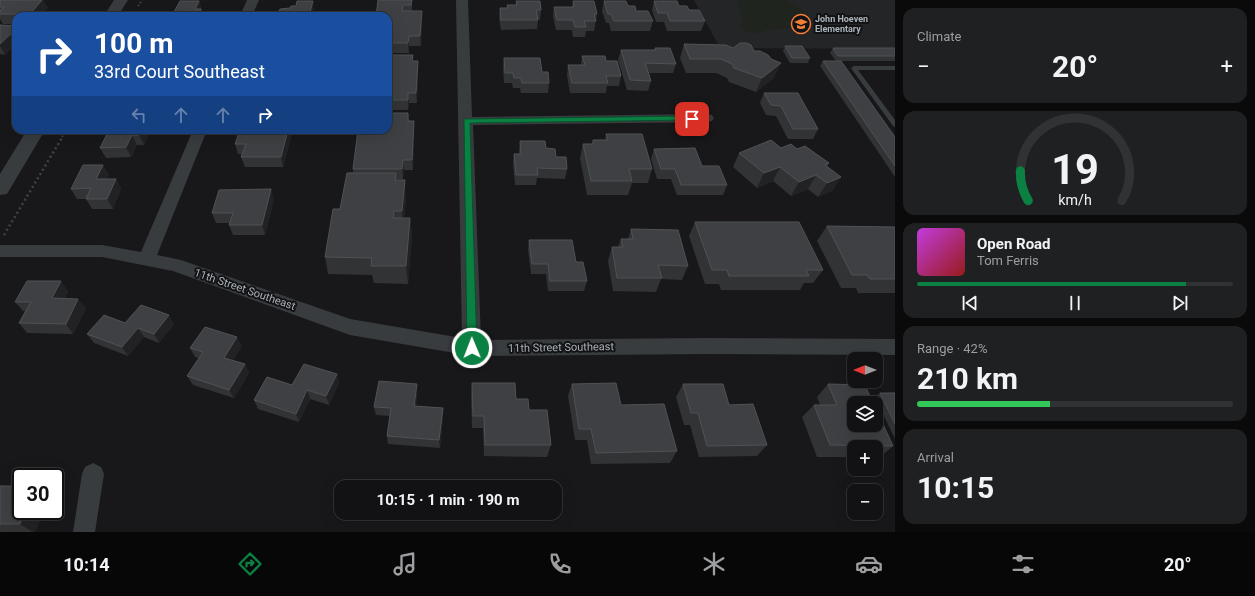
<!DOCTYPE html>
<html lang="en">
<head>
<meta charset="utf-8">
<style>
  body { margin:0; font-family:Roboto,sans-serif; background:#1f2022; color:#f1f3f6; height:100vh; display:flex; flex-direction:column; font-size:15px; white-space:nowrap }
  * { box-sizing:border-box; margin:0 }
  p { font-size:13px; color:#9c9ea0 }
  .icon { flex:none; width:22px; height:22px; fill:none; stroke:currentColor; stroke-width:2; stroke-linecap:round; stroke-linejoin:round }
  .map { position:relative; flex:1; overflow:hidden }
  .side { display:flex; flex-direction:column; gap:8px; padding:8px; background:#0a0a0b; width:360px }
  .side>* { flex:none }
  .guide { position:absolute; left:12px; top:12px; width:380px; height:122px; border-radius:12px; box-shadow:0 4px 16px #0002,0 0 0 1px #313234; background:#1a4fa0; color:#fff; overflow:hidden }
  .needle { width:26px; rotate:270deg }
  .controls { position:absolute; left:847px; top:352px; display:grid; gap:8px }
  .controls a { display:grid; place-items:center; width:36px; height:36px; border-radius:8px; background:#121214; box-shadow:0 4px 16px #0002,0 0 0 1px #313234; font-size:20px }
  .speed { position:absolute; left:12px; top:468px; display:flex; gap:8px; font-size:20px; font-weight:700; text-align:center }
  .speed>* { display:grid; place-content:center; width:52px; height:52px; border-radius:50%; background:#121214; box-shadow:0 4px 16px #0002,0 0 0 1px #313234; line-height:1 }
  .speed .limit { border:2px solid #111; border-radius:6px; background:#fff; color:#111 }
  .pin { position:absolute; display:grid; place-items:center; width:34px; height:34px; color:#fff; margin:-17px; border-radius:8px; box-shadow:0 2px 6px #0006 }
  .me { position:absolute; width:44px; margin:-22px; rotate:359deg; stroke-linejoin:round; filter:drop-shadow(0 0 3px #0008) }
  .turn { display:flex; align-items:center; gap:14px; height:84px; padding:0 16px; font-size:18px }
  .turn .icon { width:52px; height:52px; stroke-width:2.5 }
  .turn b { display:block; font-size:28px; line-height:34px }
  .lanes { display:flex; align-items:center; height:38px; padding:0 16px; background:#0003; justify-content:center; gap:20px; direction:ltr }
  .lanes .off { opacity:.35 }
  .big { font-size:30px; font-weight:700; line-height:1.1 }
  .side .widget { flex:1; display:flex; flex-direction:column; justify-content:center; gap:6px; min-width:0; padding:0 14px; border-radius:12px; background:#1f2022 }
  .side .dial { align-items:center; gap:0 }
  .dial svg { height:104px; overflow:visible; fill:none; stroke:#313234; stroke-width:7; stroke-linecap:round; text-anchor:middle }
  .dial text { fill:#f1f3f6; stroke:none }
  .song { display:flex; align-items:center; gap:12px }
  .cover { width:48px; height:48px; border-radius:6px; background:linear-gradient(135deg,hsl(290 70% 55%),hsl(0 70% 35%)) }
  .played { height:4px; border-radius:2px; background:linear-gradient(90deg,#0b8043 85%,#313234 85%) }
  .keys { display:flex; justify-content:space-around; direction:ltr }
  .heat { display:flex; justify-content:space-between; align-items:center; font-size:22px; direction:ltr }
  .charge { height:6px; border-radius:3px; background:linear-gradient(90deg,#34c759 42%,#313234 0) }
  .trip { position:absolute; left:334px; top:480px; width:228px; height:40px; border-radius:12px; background:#121214; box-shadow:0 4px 16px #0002,0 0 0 1px #313234; font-weight:700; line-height:40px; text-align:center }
  .menu { display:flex; height:64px; justify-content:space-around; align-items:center; background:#070708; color:#9c9ea0 }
  .menu .icon { width:28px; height:28px }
  .menu .on { color:#0b8043 }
  .menu b { font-size:18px; color:#f1f3f6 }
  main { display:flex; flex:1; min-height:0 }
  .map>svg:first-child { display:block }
  .built { fill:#242527 }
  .green { fill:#1f251e }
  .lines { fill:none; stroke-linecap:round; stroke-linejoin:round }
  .path-far1 { stroke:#3f4346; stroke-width:2; stroke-dasharray:1.5 2; stroke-linecap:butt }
  .path { stroke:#3f4346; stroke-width:2.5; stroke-dasharray:2 3; stroke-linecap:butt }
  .service { fill:#393c3f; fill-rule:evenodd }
  .minor { fill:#393c3f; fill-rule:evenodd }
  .tertiary { fill:#393c3f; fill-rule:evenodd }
  .wall { fill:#313335 }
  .shaded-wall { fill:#222224 }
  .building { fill:#3e4043; stroke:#4f5256 }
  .route { fill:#0b8043; stroke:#07532c }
  .labels { text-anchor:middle; stroke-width:4; stroke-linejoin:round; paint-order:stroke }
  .far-poi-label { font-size:9px; font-weight:bold; fill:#aab3ba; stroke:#131315; text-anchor:start }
  .street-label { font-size:11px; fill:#aab3ba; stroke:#131315 }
</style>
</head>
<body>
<main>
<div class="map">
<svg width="895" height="532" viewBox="0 0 895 532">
  <rect width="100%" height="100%" fill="#18181a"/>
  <!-- built -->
  <path class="built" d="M694 0H895V49L720 48Z"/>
  <!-- green -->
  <path class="green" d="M737 0H785L797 6 809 16V26L765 30C757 36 744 33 738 25L744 22Z"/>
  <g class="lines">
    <!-- path-far1 -->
    <path class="path-far1" d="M138 6 142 0
      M62 137 66 130"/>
    <!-- path -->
    <path class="path" d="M4 235 63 136"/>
    <!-- service -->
    <path class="service" d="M854 66H895V70H858L895 120V127L893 126 851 68Z"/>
    <!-- minor -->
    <path class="minor" d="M247 0H259L252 16H240Z
      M456 0H468L472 117 707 114 712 115 714 118 712 121 707 122 473 125 481 340 707 338 895 339V355L707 354 472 356 350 335 173 271 102 257H0V245H102L141 252 193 130H207L157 255 181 260 350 319 462 338Z
      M93 463 101 467 104 474 95 532H73L82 474 85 467Z"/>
    <!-- tertiary -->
    <path class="tertiary" d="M114 0H128L118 16H104Z
      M27 130H45L7 194 0 195V174Z"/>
  </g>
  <!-- wall -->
  <path class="wall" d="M1 0H43L48 8 41 16H16V24H3L0 19V1Z
    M412 0V11L422 21 421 46H409V53H388V16H376Z
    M199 1 204 16H174L173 14Z
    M516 1 541 10 540 19 538 20 537 29 501 30 499 18 500 8H507V5H516Z
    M573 1 597 14 594 31H586L585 37H573L572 30H556L553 16 554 7H572Z
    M604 1 628 6 636 11 653 21 650 31H611L609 23H606L602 11Z
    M654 1 679 6 689 10 705 21 701 31H667L664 22H656L652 10Z
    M0 25 16 26V44L5 55 0 54Z
    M684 44 733 48 774 78 756 92 729 82 727 78 716 73H686L680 58Z
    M785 46 810 58 808 63H790L783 51Z
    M655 48 676 64 673 73H649L651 81 648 91 627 90 618 60 621 50H654Z
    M833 48H895V61H836L830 53Z
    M388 55 413 61H418V71L417 103H409L408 110H388Z
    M582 56 606 61 621 76 619 86H607L606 93H570L567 75 568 65H581Z
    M504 58 542 72 549 83 548 93H521L520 88H513L512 83H504L503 67Z
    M823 61 895 137V177L820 66Z
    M764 93 818 129 813 139H788L776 116 766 115 760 103Z
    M408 113 409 121 414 131 413 170H404L403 179H397V180L406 198 404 218H410L412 236 408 284 374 283 372 275 328 274 325 257 340 209 353 173V169Z
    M109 130H148L149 134 144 145H137L131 157 106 158 100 148Z
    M240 130H293L283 167H245L241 157 242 154H238L235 144Z
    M606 134 652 169 648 183H632L628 195H587L580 158 583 144H592L593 140H605Z
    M520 141 546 148 556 157 567 169 565 179 537 178 536 185H515L513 164 514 154H519V151Z
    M781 148 797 149 829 163 827 167 841 177 832 191 818 197 808 189 791 196 773 181 757 188 733 167 739 153Z
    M654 149 727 185 723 195H677L671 179H657L651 159Z
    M103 165 109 175 107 179H116L121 189 113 209H92L86 199H77L71 189Z
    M274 199 265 235H233L229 225 230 223H216L212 213Z
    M695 222 823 270 813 283H804L800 290H721L719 284H705L689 236Z
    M827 226 895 227V293H858L856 288H841L817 241Z
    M631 229 688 266 682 280 661 279 656 292 613 291 608 261 612 247H618L621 239H628Z
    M529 240 576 262 587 281 584 291H548L546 274H531L528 250Z
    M68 291 65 298 86 308 73 334 27 333 19 323 25 311H23L15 302Z
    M125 323 174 324 159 343 144 337 128 356 94 343 87 334Z
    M242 346 233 360 245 364 249 373 234 398 193 385 187 376 199 358 195 357 190 348Z
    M337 374 339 383 329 405 310 399 299 422 258 409 254 400 292 385Z
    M472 383 516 399 529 410 551 445 547 457 484 456 483 428H472L471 396Z
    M572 384 621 405 677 451 670 463 591 464 587 440H575L568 396Z
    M683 384 729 405 767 445 757 456 699 457 690 425H684L676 397Z
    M828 384 893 446 879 458H876V447H854V457H817L802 417 814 405H820L817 397Z
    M417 393 416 406 443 408V417L440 448 388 444 387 436 390 416 376 415 374 407Z
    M880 393H895V439L875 397Z
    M0 486 21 511H44L35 532H0Z"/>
  <!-- shaded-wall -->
  <path class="shaded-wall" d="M42 0H43L48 8 41 16H31L30 14Z
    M199 1 204 16H198L195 9Z
    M313 1 314 10 313 16H309Z
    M422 11V21L421 46 420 36Z
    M16 29V44L5 55 0 46V44Z
    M409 36V53L408 43Z
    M418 61V71L417 103 416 93Z
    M781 63 774 78 756 92 762 78Z
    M408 93 409 103 408 110Z
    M414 121V131L413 170 412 160Z
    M142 130H148L149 134 144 145 139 135Z
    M288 130H293L283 167 281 157Z
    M132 135 137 145 131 157 126 147Z
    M403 160 404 170 403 179 402 169Z
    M103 165 109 175 102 189 96 179Z
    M780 167 773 181 757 188 764 173Z
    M816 175 808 189 791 196 799 182Z
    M841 177 832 191 818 197 827 183Z
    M116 179 121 189 113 209 107 199Z
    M405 180 406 198 403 229 402 211Z
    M271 189 274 199 265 235 262 225Z
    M410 218 412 236 408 284 406 266Z
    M61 281 68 291 60 308 52 298Z
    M78 299 86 308 73 334 66 324Z
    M169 315 174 324 159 343 154 334Z
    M138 328 144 337 128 356 122 347Z
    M237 337 242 346 228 367 224 358Z
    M245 364 249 373 234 398 229 390Z
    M337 374 339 383 329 405 326 396Z
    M417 384V393L414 414V406Z
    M307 390 310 399 299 422 296 414Z
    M443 408V417L440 448 439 440Z
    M25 511H44L35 532H33L20 524Z"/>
  <!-- building -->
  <path class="building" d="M1 0H42L30 14H0V11L4 7H0V1Z
    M378 0H412L411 5H403L402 11H422L420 36H409L408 43H388V16H376Z
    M180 1H199L195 9H201L198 16H184L185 14H173Z
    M297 1H313L309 16H277L280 9 290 8 291 6H296Z
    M516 1H540L541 10H536L538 20H501L500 8H508L507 5H517Z
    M573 1H594L597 14H594L596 21H584L586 27H575L573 20H557L554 7H574Z
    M604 1H626L628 6H635L636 11H648L653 21H614L611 14H608Z
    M654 1H677L679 6H687L689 10H699L705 21H670L667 13H658Z
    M0 25 16 26V29L0 44Z
    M740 43H746L751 45 754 51H760L768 55 771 59 781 63 762 78 734 68 732 64 721 59H690L684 44 726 45 733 48Z
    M785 46H802L810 58H792Z
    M655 48H670L676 64 645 63 651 81 630 80 621 50H656Z
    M833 48H895V56H838Z
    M388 55H413L412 61H418L416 93H408V100H388Z
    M582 56H605L606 61H617L621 76H606L608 83H572L568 65H585Z
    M504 58H540L542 72H548L549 83H522L521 78H514L513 73H505Z
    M823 61H841L895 137V166Z
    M764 93H798L818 129H793L781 106 771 105Z
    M388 113H408V121H414L412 160H403L402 169H353L358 130H388Z
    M109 130H142L139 135H132L126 147 100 148Z
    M240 130H288L281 157H241L246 144H235Z
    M606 134H642L652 169H629L632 181H591L583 144H593V140H608Z
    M771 140 781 148 791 144 797 149 805 146 829 163 825 165 841 177 827 183 816 175 799 182 780 167 764 173 739 153Z
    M520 141H545L546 148 555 149 556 157H566L567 169 537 168 538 175H516L514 154H521Z
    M695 148 702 166H719L727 185H681L675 169H661L654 149Z
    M83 165H103L96 179H116L107 199H86L91 188 71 189Z
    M347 173H396L395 180H405L402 211H394L393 218H410L406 266H371L372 258 325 257 333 209H340Z
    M271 189 262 225H229L233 213H212L219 190Z
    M695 222H799L823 270H806L809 276H729L727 270H712Z
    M827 226 895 227V279H870L867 275H852Z
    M631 229 678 230 688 266 658 265 662 278H617L612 247H623L621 239H633Z
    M529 240H572L576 262H583L587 281H550L548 264H532Z
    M27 281H61L52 298 78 299 66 324 19 323 31 302H15Z
    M141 305 169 315 154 334 138 328 122 347 87 334 104 315 125 323Z
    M205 327 237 337 224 358 245 364 229 390 187 376 203 352 190 348Z
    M304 364 337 374 326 396 307 390 296 414 254 400 267 377 292 385Z
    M379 381 417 384 414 406 443 408 439 440 387 436 391 408 374 407Z
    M472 383H515L516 399H528L529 410H547L551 445H485L484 416H473Z
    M616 383 621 405 664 404 677 451 596 453 591 429H579L572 384Z
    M683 384H723L729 405 753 404 767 445 707 446 698 413H691Z
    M828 384 865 385 873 403H854V425H876V409L893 446 830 445 814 405H837Z
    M880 393H895V424Z
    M0 486H21V511H25L20 524H0Z"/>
  <!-- route -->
  <path class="route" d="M692 116 694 117V120L470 123 477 348 475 351 472 352 468 351 467 348 464 119Z"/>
  <!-- icons -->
  <defs>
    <g id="school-ring" transform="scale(1)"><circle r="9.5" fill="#131315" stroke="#f47e35" stroke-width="1.5"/><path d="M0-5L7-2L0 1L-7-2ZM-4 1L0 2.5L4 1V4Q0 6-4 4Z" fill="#f47e35"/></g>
  </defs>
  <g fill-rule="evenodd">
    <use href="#school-ring" x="801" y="24"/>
  </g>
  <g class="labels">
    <!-- far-poi labels -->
    <g class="far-poi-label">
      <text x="815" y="22">John Hoeven<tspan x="815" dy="10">Elementary</tspan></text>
    </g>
    <!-- street labels -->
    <g class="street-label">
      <text transform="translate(245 289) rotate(19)" y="4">11th Street Southeast</text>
      <text transform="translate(561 347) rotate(-1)" y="4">11th Street Southeast</text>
    </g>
  </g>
</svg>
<div class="controls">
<a><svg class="needle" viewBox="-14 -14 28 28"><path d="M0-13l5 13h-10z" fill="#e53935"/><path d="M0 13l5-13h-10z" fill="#9c9ea0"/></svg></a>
<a><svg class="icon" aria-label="layers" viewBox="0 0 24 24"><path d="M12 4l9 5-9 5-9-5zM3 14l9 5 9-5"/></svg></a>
<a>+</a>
<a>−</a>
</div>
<div class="speed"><div class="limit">30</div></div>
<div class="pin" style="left:692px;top:119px;background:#d93025"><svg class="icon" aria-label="arrive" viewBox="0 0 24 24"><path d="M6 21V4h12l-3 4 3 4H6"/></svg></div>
<svg class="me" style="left:472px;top:348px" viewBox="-20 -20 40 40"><circle r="17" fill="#0b8043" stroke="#fff" stroke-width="3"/><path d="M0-11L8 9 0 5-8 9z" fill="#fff"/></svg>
<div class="trip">10:15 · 1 min · 190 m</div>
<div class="guide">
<div class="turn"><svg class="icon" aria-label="right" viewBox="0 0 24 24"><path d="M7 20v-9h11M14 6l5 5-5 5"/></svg><div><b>100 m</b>33rd Court Southeast</div></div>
<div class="lanes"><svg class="icon off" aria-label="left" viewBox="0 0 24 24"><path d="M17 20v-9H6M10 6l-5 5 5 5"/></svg><svg class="icon off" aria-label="ahead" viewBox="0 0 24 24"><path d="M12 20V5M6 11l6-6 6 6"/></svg><svg class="icon off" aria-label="ahead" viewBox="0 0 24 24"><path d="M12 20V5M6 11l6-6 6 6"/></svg><svg class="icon" aria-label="right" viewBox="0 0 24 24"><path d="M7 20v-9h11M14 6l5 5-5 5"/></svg></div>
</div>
</div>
<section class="side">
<div class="widget"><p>Climate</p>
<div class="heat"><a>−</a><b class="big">20°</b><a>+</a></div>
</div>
<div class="widget dial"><svg viewBox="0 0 100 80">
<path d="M14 69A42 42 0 1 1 86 69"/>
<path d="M14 69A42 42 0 0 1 8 46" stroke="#0b8043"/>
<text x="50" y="56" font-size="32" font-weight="700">19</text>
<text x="50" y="72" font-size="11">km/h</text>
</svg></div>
<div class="widget">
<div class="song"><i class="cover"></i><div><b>Open Road</b><p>Tom Ferris</p></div></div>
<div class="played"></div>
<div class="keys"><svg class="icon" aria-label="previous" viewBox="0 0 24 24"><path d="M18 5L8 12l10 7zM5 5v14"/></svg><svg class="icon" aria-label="pause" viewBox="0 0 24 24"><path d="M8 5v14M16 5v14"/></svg><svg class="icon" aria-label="next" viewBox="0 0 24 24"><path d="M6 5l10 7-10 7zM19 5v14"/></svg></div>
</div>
<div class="widget"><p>Range · 42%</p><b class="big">210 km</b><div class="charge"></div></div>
<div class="widget"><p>Arrival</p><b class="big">10:15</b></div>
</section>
</main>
<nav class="menu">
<b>10:14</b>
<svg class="icon on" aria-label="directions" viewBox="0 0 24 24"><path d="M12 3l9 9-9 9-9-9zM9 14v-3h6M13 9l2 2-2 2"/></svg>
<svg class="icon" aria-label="music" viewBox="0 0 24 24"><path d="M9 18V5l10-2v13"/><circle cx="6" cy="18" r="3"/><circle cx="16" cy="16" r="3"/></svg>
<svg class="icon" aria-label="phone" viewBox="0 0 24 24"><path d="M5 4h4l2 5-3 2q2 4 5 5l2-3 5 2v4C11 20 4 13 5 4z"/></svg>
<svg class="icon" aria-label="climate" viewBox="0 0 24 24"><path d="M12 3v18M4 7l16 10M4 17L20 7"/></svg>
<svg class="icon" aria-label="car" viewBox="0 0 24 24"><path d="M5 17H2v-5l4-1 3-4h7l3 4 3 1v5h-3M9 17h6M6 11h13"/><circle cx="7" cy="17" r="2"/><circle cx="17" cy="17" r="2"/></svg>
<svg class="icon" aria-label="filters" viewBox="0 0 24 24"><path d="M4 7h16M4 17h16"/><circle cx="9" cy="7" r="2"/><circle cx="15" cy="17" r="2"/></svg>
<b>20°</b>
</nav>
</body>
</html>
